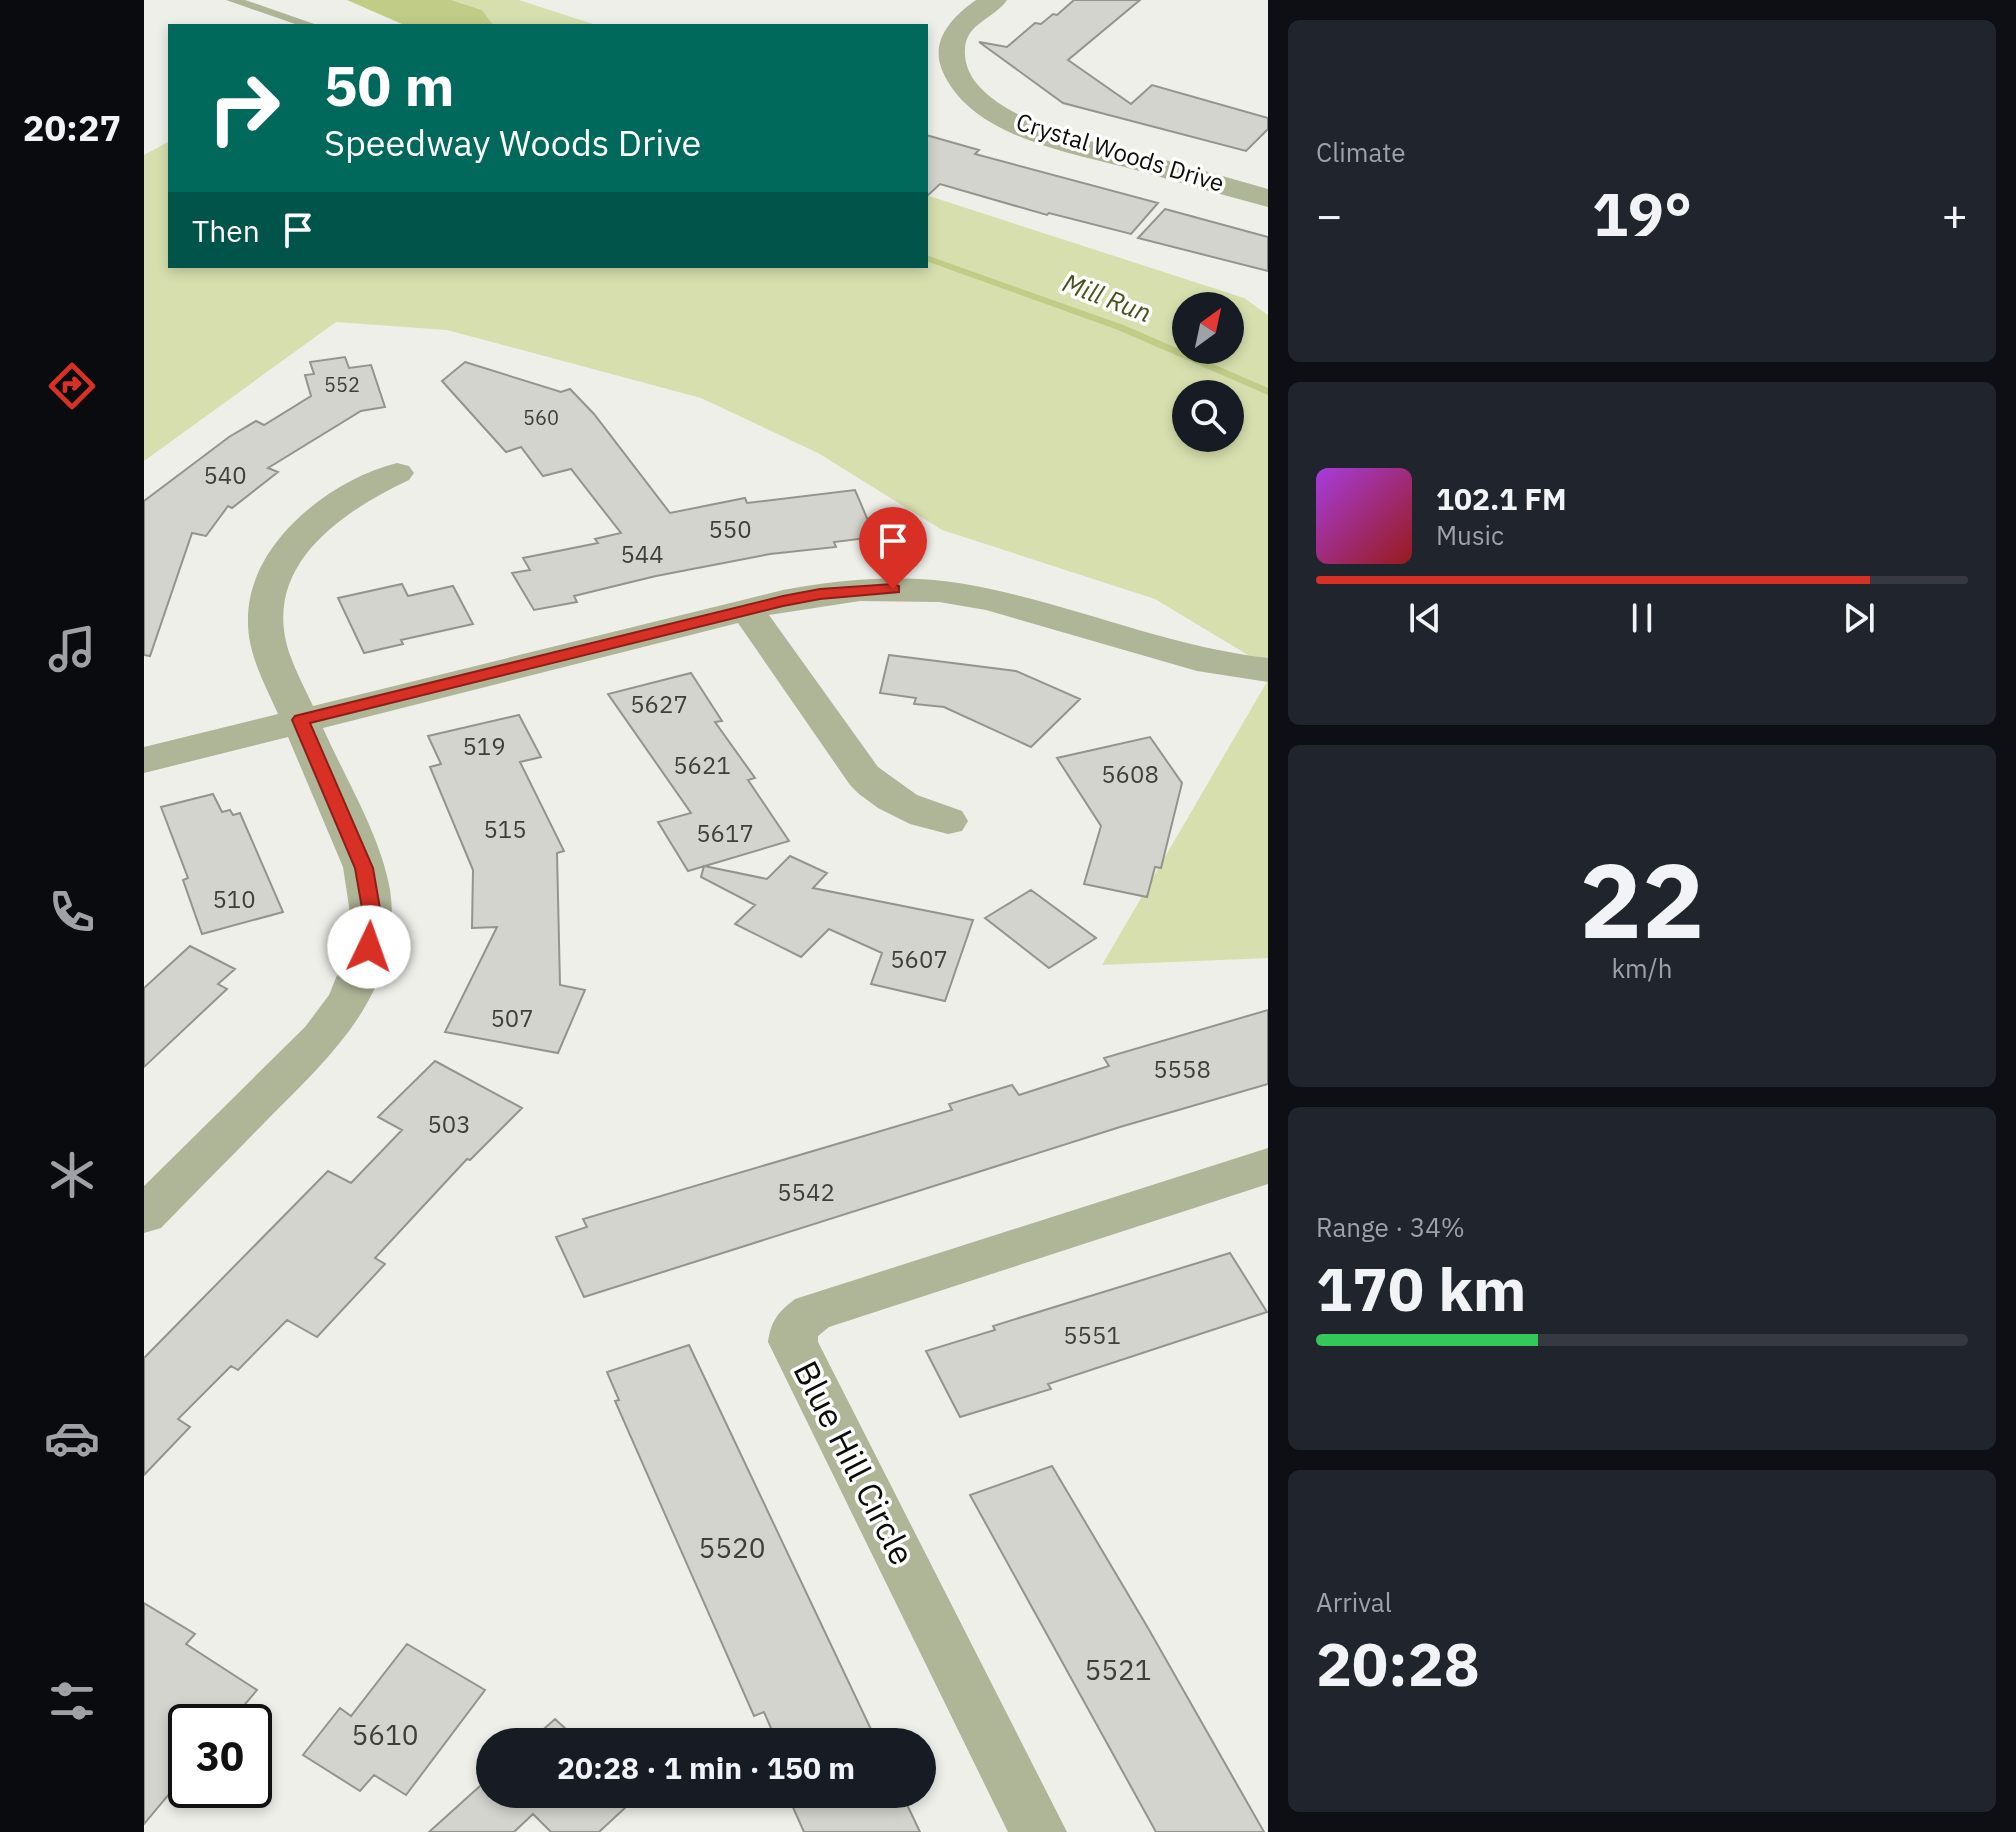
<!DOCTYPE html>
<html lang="en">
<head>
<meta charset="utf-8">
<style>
  body { margin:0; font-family:"IBM Plex Sans",sans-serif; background:#20242c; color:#f1f3f6; height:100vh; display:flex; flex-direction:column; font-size:30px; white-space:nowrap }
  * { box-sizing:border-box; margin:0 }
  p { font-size:26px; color:#9ea1a6 }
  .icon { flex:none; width:44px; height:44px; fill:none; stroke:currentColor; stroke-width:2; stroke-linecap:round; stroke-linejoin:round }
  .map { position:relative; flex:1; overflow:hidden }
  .panel { display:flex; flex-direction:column; gap:20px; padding:20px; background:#0d0f14; width:748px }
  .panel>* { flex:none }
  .hud { position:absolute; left:24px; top:24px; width:760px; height:244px; border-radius:0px; box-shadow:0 4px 12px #0003; background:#00695c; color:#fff; overflow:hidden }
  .needle { width:52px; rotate:33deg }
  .controls { position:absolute; left:1028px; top:292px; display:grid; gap:16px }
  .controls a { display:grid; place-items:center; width:72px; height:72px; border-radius:50%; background:#171b24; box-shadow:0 4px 12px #0003; font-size:40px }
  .speed { position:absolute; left:24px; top:1704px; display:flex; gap:16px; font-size:40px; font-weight:700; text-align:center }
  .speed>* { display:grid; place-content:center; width:104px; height:104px; border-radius:50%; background:#171b24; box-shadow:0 4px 12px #0003; line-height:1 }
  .speed .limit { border:4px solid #111; border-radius:12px; background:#fff; color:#111 }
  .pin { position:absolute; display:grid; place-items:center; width:68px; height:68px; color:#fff; margin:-82px -34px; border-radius:50% 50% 50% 0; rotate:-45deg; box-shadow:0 0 8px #0007 }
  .pin .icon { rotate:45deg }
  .me { position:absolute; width:88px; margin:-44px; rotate:3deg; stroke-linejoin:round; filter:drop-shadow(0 0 6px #0008) }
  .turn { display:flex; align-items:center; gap:28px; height:168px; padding:0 24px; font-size:36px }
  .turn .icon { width:104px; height:104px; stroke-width:2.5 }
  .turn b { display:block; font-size:56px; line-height:68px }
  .then { display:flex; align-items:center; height:76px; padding:0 24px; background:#0003; gap:16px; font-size:30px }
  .big { font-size:60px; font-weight:800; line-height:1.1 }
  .panel .widget { flex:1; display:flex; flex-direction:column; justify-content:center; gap:12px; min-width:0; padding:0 28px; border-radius:12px; background:#20242c }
  .panel .dial { align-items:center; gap:0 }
  .dial b { font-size:104px; line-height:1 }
  .song { display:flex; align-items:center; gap:24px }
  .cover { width:96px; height:96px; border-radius:12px; background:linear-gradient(135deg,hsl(280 70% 55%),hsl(0 70% 35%)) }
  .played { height:8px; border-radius:4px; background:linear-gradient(90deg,#d93025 85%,#363941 85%) }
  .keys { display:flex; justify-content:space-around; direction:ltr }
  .heat { display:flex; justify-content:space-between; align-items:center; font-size:44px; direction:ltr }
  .charge { height:12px; border-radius:6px; background:linear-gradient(90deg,#34c759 34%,#363941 0) }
  .trip { position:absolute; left:332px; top:1728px; width:460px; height:80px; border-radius:40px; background:#171b24; box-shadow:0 4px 12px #0003; font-weight:800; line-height:80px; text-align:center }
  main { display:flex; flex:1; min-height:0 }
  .tab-bar { display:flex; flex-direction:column; width:144px; justify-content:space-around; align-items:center; background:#090b0e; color:#9ea1a6 }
  .tab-bar .icon { width:56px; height:56px }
  .tab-bar .on { color:#d93025 }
  .tab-bar b { font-size:36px; color:#f1f3f6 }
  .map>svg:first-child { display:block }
  .green { fill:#d7dfae; fill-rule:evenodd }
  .water { fill:#c1cc87 }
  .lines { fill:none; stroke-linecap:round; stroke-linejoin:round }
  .stream { fill:#c1cc87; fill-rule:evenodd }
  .building { fill:#d3d4cd; stroke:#93948e; stroke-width:2 }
  .service { fill:#afb597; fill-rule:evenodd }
  .minor { fill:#afb597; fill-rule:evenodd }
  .route { fill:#d93025; stroke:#8d1f18; stroke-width:2 }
  .labels { text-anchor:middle; stroke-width:7; stroke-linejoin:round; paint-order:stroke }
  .far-number-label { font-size:20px; fill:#3e3f3b }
  .far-street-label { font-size:24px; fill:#0c0d0a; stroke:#fffffe }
  .number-label { font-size:24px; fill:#3e3f3b }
  .far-water-label { font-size:26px; font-style:italic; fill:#4b511e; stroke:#fffffe }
  .near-number-label { font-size:28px; fill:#3e3f3b }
  .near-street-label { font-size:34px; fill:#0c0d0a; stroke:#fffffe }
</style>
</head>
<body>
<main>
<nav class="tab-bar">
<b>20:27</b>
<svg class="icon on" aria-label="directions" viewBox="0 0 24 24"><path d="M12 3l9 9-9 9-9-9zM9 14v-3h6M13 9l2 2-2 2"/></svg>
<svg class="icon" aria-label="music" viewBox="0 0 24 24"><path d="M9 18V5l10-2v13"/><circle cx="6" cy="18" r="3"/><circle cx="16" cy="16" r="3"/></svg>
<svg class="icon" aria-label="phone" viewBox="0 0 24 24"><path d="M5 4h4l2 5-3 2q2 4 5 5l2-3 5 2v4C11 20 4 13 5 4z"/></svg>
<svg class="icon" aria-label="climate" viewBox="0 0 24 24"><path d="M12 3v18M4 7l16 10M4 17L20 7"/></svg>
<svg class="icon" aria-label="car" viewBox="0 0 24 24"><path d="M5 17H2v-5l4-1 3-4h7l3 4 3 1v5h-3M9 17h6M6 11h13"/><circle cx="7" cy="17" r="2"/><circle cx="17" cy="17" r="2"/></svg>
<svg class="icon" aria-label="filters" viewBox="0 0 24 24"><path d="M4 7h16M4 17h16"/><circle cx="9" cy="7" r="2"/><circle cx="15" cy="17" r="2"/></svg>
</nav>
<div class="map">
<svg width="1124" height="1832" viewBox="0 0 1124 1832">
  <rect width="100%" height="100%" fill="#eeefe9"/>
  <!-- green -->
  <path class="green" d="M307 0H375L455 26H342L348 25 338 10Z
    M26 141V266H782V195L1100 298 1124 315V667L1011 599 798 530 674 453 557 398 303 330 192 322 0 461V155ZM1042 306H1086V350H1042ZM1042 394H1086V438H1042Z
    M1124 680V958L958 965Z"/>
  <!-- water -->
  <path class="water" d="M203 0H307L338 10 349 25 258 24Z"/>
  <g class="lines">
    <!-- stream -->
    <path class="stream" d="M782 255 982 326 1124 388V395L974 330 782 261Z"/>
  </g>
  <!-- building -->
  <path class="building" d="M930 0H996L924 60 987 104 1008 85 1124 118V129L1102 151 919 103 835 42 863 47 891 23 897 24 909 14 913 15Z
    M782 135 835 150 831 154 1014 203 987 234 905 213 903 215 796 184 782 197Z
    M1021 209 1124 237V271L994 238Z
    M201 357 205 368 227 365 241 407 217 411 124 468 134 472 88 508 84 506 62 536 48 533 6 656 0 655V501L85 437 112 421 120 425 167 396 161 375 170 374 166 362Z
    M321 362 417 392 426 389 450 414 526 513 601 498 603 503 711 490 731 537 690 542 692 547 626 554 512 576 430 596 433 602 390 610 368 573 386 570 379 558 454 543 451 539 477 533 427 469 399 476 377 447 362 452 298 381Z
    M258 584 264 596 309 586 329 624 257 640 259 644 220 653 194 598Z
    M745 655 872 671 936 699 887 747 800 707 770 704 772 698 736 693Z
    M547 673 578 721 571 722 611 778 604 780 645 841 544 871 514 822 547 813 464 694Z
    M375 715 397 757 376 762 420 851 413 853 416 985 441 990 414 1053 301 1032 353 927 328 928 329 870 286 767 297 764 284 736Z
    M1006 737 1038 783 1017 868 1011 867 1003 897 940 884 957 826 913 758Z
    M69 794 78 812 86 810 89 815 96 813 139 912 58 934 39 880 44 878 17 807Z
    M646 856 683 873 669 888 829 920 801 1001 727 984 738 953 685 929 657 957 591 924 611 905 557 877 560 866 623 879Z
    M887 890 952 938 905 968 841 918Z
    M46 946 91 969 74 984 83 989 0 1067V988Z
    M1124 1010V1084L976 1127 440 1297 412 1237 443 1227 439 1219 808 1110 805 1104 868 1085 875 1095 965 1066 960 1058Z
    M291 1061 378 1108 326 1160 323 1159 231 1258 241 1264 173 1337 143 1320 94 1370 87 1366 34 1419 46 1427 0 1475V1358L184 1171 207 1183 258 1130 234 1117Z
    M1086 1253 1123 1312 904 1384 907 1389 816 1417 782 1351 851 1330 849 1326Z
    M545 1345 733 1742H633L620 1712 610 1716 471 1401 475 1400 463 1372Z
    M908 1466 1004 1628 1120 1832H1012L826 1495Z
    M0 1603 51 1634 42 1644 113 1690 86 1722H42V1774L0 1824Z
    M263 1644 341 1690 262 1795 230 1775 216 1791 159 1755 196 1708 207 1716Z
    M411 1719 436 1742H385Z
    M346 1777V1794H496L455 1832H407L389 1814 370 1832H285Z
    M643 1794H758L776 1832H660Z"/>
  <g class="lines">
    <!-- service -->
    <path class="service" d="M82 0H101L176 26H157Z"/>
    <!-- minor -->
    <path class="minor" d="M832 0H863C850 19 822 23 821 49 816 119 968 146 1018 159 1053 169 1089 179 1124 189V207C1082 196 1041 184 999 172 935 154 827 140 798 70 786 40 808 17 832 0Z
      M253 463 265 466 270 473 265 480C197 512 115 567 146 655 152 672 161 689 169 706L639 590C699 579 761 574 821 584 924 602 1020 646 1124 658V682L1053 671 842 610 795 602 716 601 625 615 734 767 773 795 818 811 824 821 818 831 804 834 766 824 734 808 715 794 706 785 594 623 179 728C201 778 237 836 246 890 261 989 186 1057 123 1120 88 1156 52 1192 17 1228L0 1233V1186L161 1027 185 995 200 958 206 913 199 867 144 737 0 773V747L134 714C121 684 104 655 104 622 102 545 185 480 253 463Z
      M1124 1148V1184L685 1327 674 1336V1342L923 1832H864L624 1342C627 1321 634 1312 651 1299Z"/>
  </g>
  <!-- route -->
  <path class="route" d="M749 584 755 586V592L676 599 639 606 166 723 229 868 237 914 234 947 225 953 218 951 216 947 219 914 211 868 148 720 151 716 639 596 676 589Z"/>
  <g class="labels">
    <!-- far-number labels -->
    <g class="far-number-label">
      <text x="198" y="392">552</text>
      <text x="397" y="425">560</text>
    </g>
    <!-- far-street labels -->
    <g class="far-street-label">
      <text transform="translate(976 153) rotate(17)" y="8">Crystal Woods Drive</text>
    </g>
    <!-- number labels -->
    <g class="number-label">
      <text x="81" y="484">540</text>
      <text x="586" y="538">550</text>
      <text x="498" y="563">544</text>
      <text x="515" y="713">5627</text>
      <text x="340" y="755">519</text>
      <text x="558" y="774">5621</text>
      <text x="986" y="783">5608</text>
      <text x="361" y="838">515</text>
      <text x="581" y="842">5617</text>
      <text x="90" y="908">510</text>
      <text x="775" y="968">5607</text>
      <text x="368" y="1027">507</text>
      <text x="1038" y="1078">5558</text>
      <text x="305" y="1133">503</text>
      <text x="662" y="1201">5542</text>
      <text x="948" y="1344">5551</text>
    </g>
    <!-- far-water labels -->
    <g class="far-water-label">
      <text transform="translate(963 298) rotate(21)" y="9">Mill Run</text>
    </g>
    <!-- near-number labels -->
    <g class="near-number-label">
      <text x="588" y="1558">5520</text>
      <text x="974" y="1680">5521</text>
      <text x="241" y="1745">5610</text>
    </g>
    <!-- near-street labels -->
    <g class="near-street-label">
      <text transform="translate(710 1463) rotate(63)" y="12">Blue Hill Circle</text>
    </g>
  </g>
</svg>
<div class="controls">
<a><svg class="needle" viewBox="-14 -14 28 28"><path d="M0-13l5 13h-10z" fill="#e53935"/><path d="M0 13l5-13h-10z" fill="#9ea1a6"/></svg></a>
<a><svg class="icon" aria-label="search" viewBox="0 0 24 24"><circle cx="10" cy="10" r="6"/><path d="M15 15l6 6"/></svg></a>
</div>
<div class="speed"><div class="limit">30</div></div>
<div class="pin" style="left:749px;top:589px;background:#d93025"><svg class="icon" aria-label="arrive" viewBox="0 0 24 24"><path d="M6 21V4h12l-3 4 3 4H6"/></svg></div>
<svg class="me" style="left:225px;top:947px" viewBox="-20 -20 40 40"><circle r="19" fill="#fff"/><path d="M0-13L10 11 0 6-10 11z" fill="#d93025"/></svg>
<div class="trip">20:28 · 1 min · 150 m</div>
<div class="hud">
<div class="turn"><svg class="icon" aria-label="right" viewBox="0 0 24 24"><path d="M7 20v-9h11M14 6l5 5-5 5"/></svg><div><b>50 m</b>Speedway Woods Drive</div></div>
<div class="then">Then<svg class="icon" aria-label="arrive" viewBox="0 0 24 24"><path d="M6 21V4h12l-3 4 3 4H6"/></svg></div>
</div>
</div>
<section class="panel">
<div class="widget"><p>Climate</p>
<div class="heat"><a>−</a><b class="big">19°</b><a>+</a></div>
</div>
<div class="widget">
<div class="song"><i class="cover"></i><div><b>102.1 FM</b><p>Music</p></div></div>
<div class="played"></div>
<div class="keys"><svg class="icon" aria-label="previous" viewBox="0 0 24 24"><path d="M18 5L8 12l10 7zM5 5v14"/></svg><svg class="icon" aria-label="pause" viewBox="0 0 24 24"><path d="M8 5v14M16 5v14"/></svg><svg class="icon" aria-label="next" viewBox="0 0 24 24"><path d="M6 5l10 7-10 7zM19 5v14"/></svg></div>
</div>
<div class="widget dial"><b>22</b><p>km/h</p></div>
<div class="widget"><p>Range · 34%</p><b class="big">170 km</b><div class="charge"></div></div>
<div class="widget"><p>Arrival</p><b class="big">20:28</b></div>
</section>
</main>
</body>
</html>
